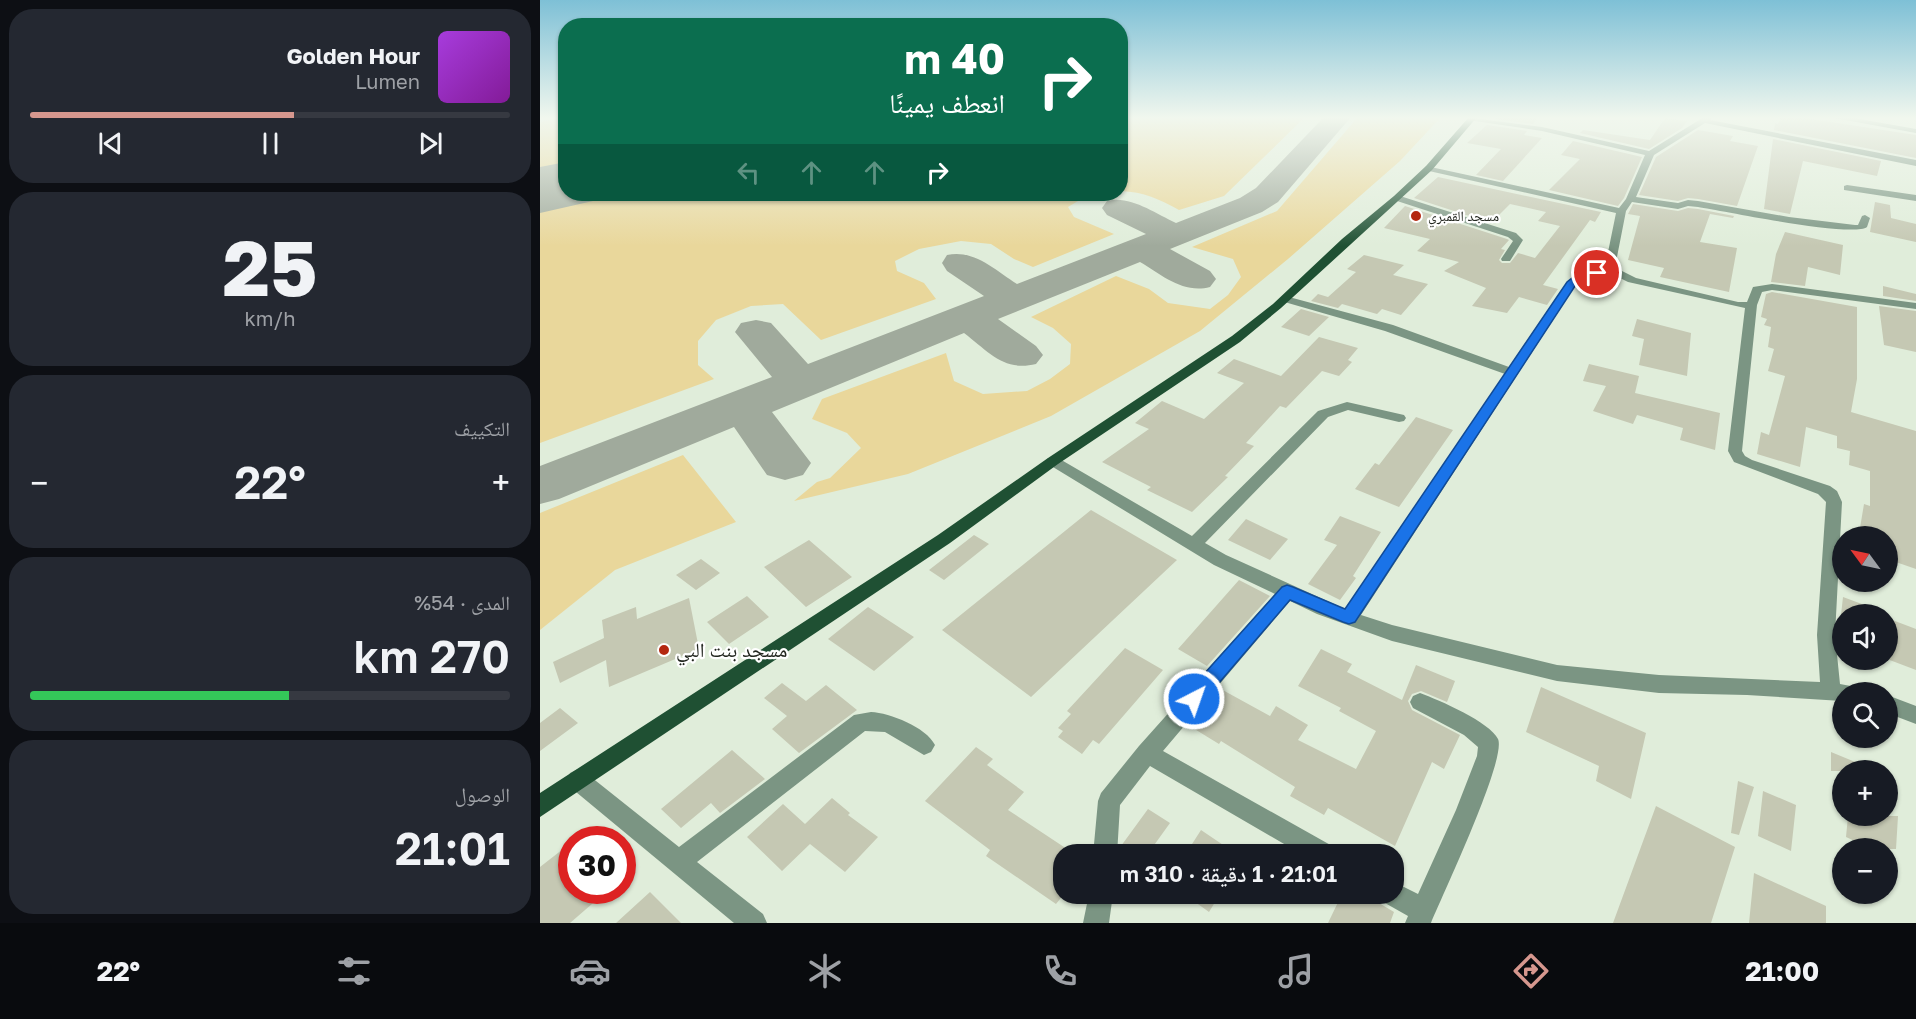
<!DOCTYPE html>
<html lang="ar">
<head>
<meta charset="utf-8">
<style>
  body { margin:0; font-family:"Golos Text","Noto Naskh Arabic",sans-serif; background:#242831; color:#f1f3f6; direction:rtl; height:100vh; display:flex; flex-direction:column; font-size:22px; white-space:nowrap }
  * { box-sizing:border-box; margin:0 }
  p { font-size:20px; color:#9ea1a6 }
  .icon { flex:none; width:33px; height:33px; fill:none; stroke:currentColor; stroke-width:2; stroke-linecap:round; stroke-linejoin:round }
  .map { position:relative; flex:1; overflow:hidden; direction:ltr }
  .drawer { display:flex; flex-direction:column; gap:9px; padding:9px; background:#0d0f14; width:540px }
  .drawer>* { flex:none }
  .hud { position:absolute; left:18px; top:18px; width:570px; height:183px; border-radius:24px; box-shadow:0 2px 4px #0004; direction:rtl; background:#0b6e4f; color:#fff; overflow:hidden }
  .needle { width:39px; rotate:303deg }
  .tools { position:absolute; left:1292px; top:526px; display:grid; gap:12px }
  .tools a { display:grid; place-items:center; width:66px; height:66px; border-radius:50%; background:#171b24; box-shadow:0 2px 4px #0004; font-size:30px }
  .speed { position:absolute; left:18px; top:826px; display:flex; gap:12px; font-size:30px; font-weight:700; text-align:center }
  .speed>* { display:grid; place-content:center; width:78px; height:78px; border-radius:50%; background:#171b24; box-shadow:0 2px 4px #0004; line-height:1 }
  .speed .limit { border:9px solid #d22; background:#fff; color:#111 }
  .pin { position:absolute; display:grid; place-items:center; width:51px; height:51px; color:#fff; margin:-26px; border:3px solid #fff; border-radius:50%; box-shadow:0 2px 6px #0007 }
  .me { position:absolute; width:66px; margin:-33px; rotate:41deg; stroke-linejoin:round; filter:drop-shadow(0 0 4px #0008) }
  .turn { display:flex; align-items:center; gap:21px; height:126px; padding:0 24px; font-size:27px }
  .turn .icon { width:78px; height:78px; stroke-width:2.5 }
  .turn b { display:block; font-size:42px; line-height:51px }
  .lanes { display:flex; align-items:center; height:57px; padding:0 24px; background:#0003; justify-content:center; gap:30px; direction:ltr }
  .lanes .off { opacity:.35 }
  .big { font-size:45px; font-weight:600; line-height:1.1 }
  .drawer .tile { flex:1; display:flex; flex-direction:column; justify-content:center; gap:9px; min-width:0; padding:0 21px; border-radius:24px; background:#242831 }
  .drawer .dial { align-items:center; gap:0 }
  .dial b { font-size:78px; line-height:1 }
  .song { display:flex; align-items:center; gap:18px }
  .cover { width:72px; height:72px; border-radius:9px; background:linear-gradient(135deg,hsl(280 70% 55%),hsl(290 70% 35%)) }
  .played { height:6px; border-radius:3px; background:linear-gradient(90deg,#d6978e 55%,#363941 55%) }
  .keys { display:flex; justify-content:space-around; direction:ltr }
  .heat { display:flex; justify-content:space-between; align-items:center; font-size:33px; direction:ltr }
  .charge { height:9px; border-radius:4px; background:linear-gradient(90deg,#34c759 54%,#363941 0) }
  .trip { position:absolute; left:513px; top:844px; width:351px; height:60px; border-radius:24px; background:#171b24; box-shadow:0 2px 4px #0004; font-weight:600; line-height:60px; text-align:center; direction:rtl }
  .menu { display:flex; height:96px; justify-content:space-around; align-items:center; background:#090b0e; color:#9ea1a6 }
  .menu .icon { width:42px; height:42px }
  .menu .selected { color:#d6978e }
  .menu b { font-size:27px; color:#f1f3f6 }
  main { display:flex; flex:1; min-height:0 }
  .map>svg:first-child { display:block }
  .green { fill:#e9d79b }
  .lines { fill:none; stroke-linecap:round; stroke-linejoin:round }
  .taxiway { fill:#a0aa9c; fill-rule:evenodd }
  .runway { fill:#a0aa9c; fill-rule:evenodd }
  .building { fill:#c5c8b3 }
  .minor { fill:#7b9583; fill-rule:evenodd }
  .major { fill:#1f5033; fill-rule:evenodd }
  .route { fill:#1a73e8; stroke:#114b97; stroke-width:1.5 }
  .poi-dot { fill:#b42710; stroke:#fff; stroke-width:2 }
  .labels { text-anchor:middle; stroke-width:4.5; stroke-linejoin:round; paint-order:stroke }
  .far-poi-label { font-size:14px; fill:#22261f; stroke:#fff; text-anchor:start }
  .near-poi-label { font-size:20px; fill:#22261f; stroke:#fff; text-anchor:start }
</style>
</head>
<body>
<main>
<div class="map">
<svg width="1376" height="923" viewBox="0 0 1376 923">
  <rect width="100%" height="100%" fill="#e0edda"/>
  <!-- green -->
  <path class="green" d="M25 117V164L0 169V122Z
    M581 117H765L684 196 639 210C619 199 604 192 581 191Z
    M818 117H901L860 161 748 259 660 331 511 416 368 474 254 501 277 482 290 478 321 448 307 433 272 419 282 399 406 353 414 381 443 394 487 391 510 379 530 364 531 344 513 328 491 317 576 276 609 289 628 303 670 309 688 295 701 277 693 259 652 247 737 211Z
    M69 194H563L543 198 528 207 534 217 574 234 493 267 474 259 451 244 421 241 379 249 355 261 357 271 384 283 396 299 281 340 243 304 211 306 176 320 158 341V365L174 379 0 443V209Z
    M143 455 196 522 75 570 0 630V513Z"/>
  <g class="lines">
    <!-- taxiway -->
    <path class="taxiway" d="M784 117H811L738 202 722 212 630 249 670 271 676 279 670 287C643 294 622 275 600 262L458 319 496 346 503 355 496 364C464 372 449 352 424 333L232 412 271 463 263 475 245 480 227 475 194 427 19 499 0 504V466L232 377 195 332 201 323 216 320 231 323 268 364 444 296 407 271 402 263 407 255C434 249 455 270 477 284L606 234 567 215 562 208 567 201C590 195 614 213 636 223L700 198 716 188Z"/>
    <!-- runway -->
    <path class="runway" d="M26 162V194H58L53 201 0 213V167Z"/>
  </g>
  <!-- building -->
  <path class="building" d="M956 117H998L993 124 954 119Z
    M1241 117H1258L1376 135V158L1234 130 1235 123 1238 124Z
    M1125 118 1147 121 1142 128 1109 149 1040 133 1043 130 1110 140Z
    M947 125 987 131 984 135 1002 138 963 181 936 175 961 149 927 143Z
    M1158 130 1193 136 1190 141 1218 146 1197 206 1158 199 1148 198 1138 201 1099 195 1116 157Z
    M1233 139 1341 161 1337 176 1263 161 1250 214 1224 209Z
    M1033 141 1102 157 1084 198 1078 206 1009 190 1040 159 1021 155Z
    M898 177 1061 212 1055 222 1050 220 1003 285 1018 289 1007 305 979 297 967 313 932 306 946 288 904 271 919 262 877 251 890 239 844 228 865 206 967 239 969 240 961 249 965 250 959 260 962 263H970L978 253 995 258 1020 226 998 221 1006 212 970 204 951 223 874 198Z
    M1335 202 1350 205 1351 218 1376 224V242L1330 232Z
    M1093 204 1138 211 1148 208 1158 209 1194 216 1193 218 1170 214 1160 242 1197 248 1189 292 1120 277 1124 268 1088 260 1100 216 1088 214Z
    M1245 232 1303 245 1300 275 1268 267 1265 286 1231 282 1236 254Z
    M824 255 864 265 853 275 888 284 861 315 842 309 837 314 802 304 798 308 771 301 778 294 788 297 816 272 807 269Z
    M1343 286 1376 294V301L1343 296Z
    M1232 292 1317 307V379L1311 412 1376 431V569L1347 559V537H1325L1326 531 1320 528 1324 504 1330 506V471L1309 465 1310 451 1297 448V436L1266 427 1260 467 1217 454 1221 432 1229 435 1245 376 1228 371 1234 349 1228 347 1231 327 1224 325 1227 319 1221 317 1226 294Z
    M1339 306 1376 311V352L1344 345Z
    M761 309 789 317 769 336 741 327Z
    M1097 319 1151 333 1147 376 1099 365 1104 339 1092 336Z
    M779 337 818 348 808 360 812 362 799 376 782 371 746 408 740 406 706 443 714 446 685 476 688 477 652 512 607 490 611 487 562 462 609 429 595 423 622 401 664 419 704 383 677 373 694 359 741 376Z
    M1049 364 1099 376 1095 393 1180 413 1175 450 1140 440 1143 428 1097 415 1093 424 1053 411 1066 386 1043 381Z
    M876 417 913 430 859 507 815 489 835 463 839 465Z
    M551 510 637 560 491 697 402 630Z
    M800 516 841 532 813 576 816 578 800 600 768 584 797 545 784 540Z
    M706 519 748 539 730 560 688 540Z
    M434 535 449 544 404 580 389 570Z
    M269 540 312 577 266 607 224 567Z
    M161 559 180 573 156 590 136 575Z
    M699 580 730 596 667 666 638 649Z
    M207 596 229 617 189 644 167 622Z
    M1303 597 1346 613 1345 615H1301Z
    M149 598 159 649 69 687 66 660 20 683 13 662 64 638 62 620 96 607 97 619Z
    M328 607 374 637 334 671 288 639Z
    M1347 618 1376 629V670L1347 659Z
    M585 648 623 670 559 744 553 740 542 754 518 737 523 731 518 728 531 714 527 711Z
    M781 649 812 664 807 672 862 700 876 665 915 681 907 702 881 691 872 694 868 701 872 710 920 735 904 769 892 762 855 846 788 808 784 815 750 796 755 787 681 741 679 744 648 725 679 688 730 716 736 706 768 725 758 740 816 769 836 731 799 711 801 708 758 686Z
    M242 683 266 701 286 685 317 710 259 753 232 729 247 716 224 698Z
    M1001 687 1106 733 1091 799 1056 781 1059 766 986 732Z
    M20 708 38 723 0 751V723Z
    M436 747 453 759 447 765 484 792 468 810 524 847V894L516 904 446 856 450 850 385 801Z
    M192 750 225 779 180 813 171 803 141 828 121 809Z
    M1291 752 1337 771H1291Z
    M1198 781 1214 787 1199 835 1191 833Z
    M1223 791 1256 805 1251 851 1218 836Z
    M292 798 310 813 308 815 338 837 305 872 270 844 242 871 207 837 243 804 265 824Z
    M1116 806 1195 847 1171 923H1073Z
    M608 809 630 823 607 855H594L581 846Z
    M1308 816H1358L1356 849H1332L1306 837Z
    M661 830 698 855H645Z
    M32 842V891H67L30 923H0V867Z
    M1214 873 1286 906V923H1209Z
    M110 892 141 923H76Z
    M644 894H680L669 912Z
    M802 894H824L854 912 850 923H788Z"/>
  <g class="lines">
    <!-- minor -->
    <path class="minor" d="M1164 117H1174L1170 120 1376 160V166L1165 123 1114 155 1096 197 1138 203 1148 200 1158 201 1249 217 1315 225H1318L1322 216 1325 215 1330 218 1327 227C1312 238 1184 211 1158 207L1148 206 1138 209 1092 202 1086 211 1076 262 1078 269 1096 278 1198 302H1207L1213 287 1232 284 1376 303V309L1232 290 1222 292 1217 305 1202 451 1205 456 1212 460 1290 486 1297 491 1302 502 1295 635 1300 684 1316 687 1319 693H1302V701L1207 695 1119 693 1017 681 852 641 777 614 750 601 623 751 794 847 798 855H763L610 766 580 805 577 855H553L558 801 561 793 599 746 735 594 674 565 508 464 506 461 508 458H518L652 536 778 411 807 402 864 415 866 418 864 421 859 422 808 410 788 417 665 543 686 555 805 609 965 374 845 331 741 301V297H749L853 325 969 367 1027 282 1037 274 1067 269 1066 262 1076 213 889 171 885 168 886 166 1079 208 1086 199 1105 155 1002 131 928 120 932 118 1002 127 1109 151ZM1072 274 1088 282 1205 308 1188 451 1194 462 1278 494 1286 502 1277 635 1280 682 1119 675 1017 665 852 625 821 615 1035 286 1044 279Z
      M1289 117H1308L1376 129V133Z
      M1307 185 1376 195V201L1304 190V186Z
      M854 196H860L976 233 983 240 970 261H962L961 259 973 241 968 237 854 200Z
      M880 693C899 700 950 722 958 739 967 759 902 896 891 923H865L868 916 845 903 842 894H854V882L878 894 916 810 937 756 938 747 924 735 873 708 870 702 873 696Z
      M1347 695 1376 706V724L1347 713Z
      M331 712C350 713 386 727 395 745L391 752 384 755 345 732 325 731 157 862 223 914 227 923H194L30 787 27 780 30 773 38 769 46 773 139 847 314 715Z
      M549 894H573L569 923H543Z"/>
    <!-- major -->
    <path class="major" d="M929 117H937L892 170 741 308 700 342 518 464 410 543 0 817V793L398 535 508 458 692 336 733 304 802 239 854 196 886 166Z"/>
  </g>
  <!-- sky -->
  <linearGradient id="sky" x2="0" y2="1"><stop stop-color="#7ec0d6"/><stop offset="0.48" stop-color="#f1f7ee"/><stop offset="1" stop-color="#f1f7ee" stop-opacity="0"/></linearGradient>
  <rect width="1376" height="246" fill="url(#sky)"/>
  <!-- route -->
  <path class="route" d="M1057 270 1062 273 1061 275 1044 278 1035 286 815 622 809 624 803 622 750 600 660 705 654 707 647 705 645 699 647 693 742 587 747 585 753 587 805 609 1027 282 1037 274Z"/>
  <!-- markers -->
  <g class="poi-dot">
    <circle cx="876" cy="216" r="6"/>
    <circle cx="124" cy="650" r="6"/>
  </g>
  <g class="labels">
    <!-- far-poi labels -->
    <g class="far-poi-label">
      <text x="888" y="221">مسجد القمبري</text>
    </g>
    <!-- near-poi labels -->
    <g class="near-poi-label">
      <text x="136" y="657">مسجد بنت البي</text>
    </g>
  </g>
</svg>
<div class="tools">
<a><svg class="needle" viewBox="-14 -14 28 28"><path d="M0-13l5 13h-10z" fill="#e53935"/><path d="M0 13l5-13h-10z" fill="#9ea1a6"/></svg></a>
<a><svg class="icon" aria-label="sound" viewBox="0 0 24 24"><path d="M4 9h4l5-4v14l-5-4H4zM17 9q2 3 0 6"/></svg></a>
<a><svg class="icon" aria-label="search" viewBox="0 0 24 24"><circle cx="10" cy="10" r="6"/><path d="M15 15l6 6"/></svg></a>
<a>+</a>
<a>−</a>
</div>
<div class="speed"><div class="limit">30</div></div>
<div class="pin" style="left:1057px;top:273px;background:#d93025"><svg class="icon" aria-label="arrive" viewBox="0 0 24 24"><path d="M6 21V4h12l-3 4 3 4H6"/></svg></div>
<svg class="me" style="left:654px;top:699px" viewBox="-20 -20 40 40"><circle r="17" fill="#1a73e8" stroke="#fff" stroke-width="3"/><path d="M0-11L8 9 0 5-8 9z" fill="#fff"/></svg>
<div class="trip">21:01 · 1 دقيقة · 310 m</div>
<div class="hud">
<div class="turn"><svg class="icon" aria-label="right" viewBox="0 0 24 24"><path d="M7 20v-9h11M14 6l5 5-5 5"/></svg><div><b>40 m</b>انعطف يمينًا</div></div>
<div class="lanes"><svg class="icon off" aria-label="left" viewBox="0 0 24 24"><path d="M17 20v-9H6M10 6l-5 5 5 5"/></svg><svg class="icon off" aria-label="ahead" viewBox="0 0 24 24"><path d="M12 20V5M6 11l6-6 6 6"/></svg><svg class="icon off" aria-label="ahead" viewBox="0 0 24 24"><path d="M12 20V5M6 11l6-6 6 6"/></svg><svg class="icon" aria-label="right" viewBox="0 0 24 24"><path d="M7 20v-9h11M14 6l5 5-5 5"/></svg></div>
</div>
</div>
<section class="drawer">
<div class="tile">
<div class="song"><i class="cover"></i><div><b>Golden Hour</b><p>Lumen</p></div></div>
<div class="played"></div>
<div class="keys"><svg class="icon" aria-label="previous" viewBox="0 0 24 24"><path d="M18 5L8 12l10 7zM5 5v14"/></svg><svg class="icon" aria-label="pause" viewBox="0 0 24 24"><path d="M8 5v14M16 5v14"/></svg><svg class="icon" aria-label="next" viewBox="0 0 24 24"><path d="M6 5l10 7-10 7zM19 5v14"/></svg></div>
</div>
<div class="tile dial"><b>25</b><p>km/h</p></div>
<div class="tile"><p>التكييف</p>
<div class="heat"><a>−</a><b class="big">22°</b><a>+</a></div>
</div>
<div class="tile"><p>المدى · 54%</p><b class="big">270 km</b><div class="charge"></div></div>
<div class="tile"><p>الوصول</p><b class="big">21:01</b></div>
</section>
</main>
<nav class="menu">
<b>21:00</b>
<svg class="icon selected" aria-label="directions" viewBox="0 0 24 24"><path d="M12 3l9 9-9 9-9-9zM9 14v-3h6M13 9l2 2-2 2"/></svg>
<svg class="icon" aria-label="music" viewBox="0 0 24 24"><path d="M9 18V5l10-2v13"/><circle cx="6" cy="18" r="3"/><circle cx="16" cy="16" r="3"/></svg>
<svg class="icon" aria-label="phone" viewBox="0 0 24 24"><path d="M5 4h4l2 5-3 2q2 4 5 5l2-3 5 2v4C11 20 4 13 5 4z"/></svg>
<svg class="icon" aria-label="climate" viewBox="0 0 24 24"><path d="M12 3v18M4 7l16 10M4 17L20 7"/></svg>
<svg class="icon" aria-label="car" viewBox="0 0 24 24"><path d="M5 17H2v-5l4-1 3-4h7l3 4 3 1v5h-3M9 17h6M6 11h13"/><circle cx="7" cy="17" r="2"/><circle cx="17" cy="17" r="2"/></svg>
<svg class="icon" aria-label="filters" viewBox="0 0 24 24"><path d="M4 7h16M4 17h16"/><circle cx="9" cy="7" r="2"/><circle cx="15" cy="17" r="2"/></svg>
<b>22°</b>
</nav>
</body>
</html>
